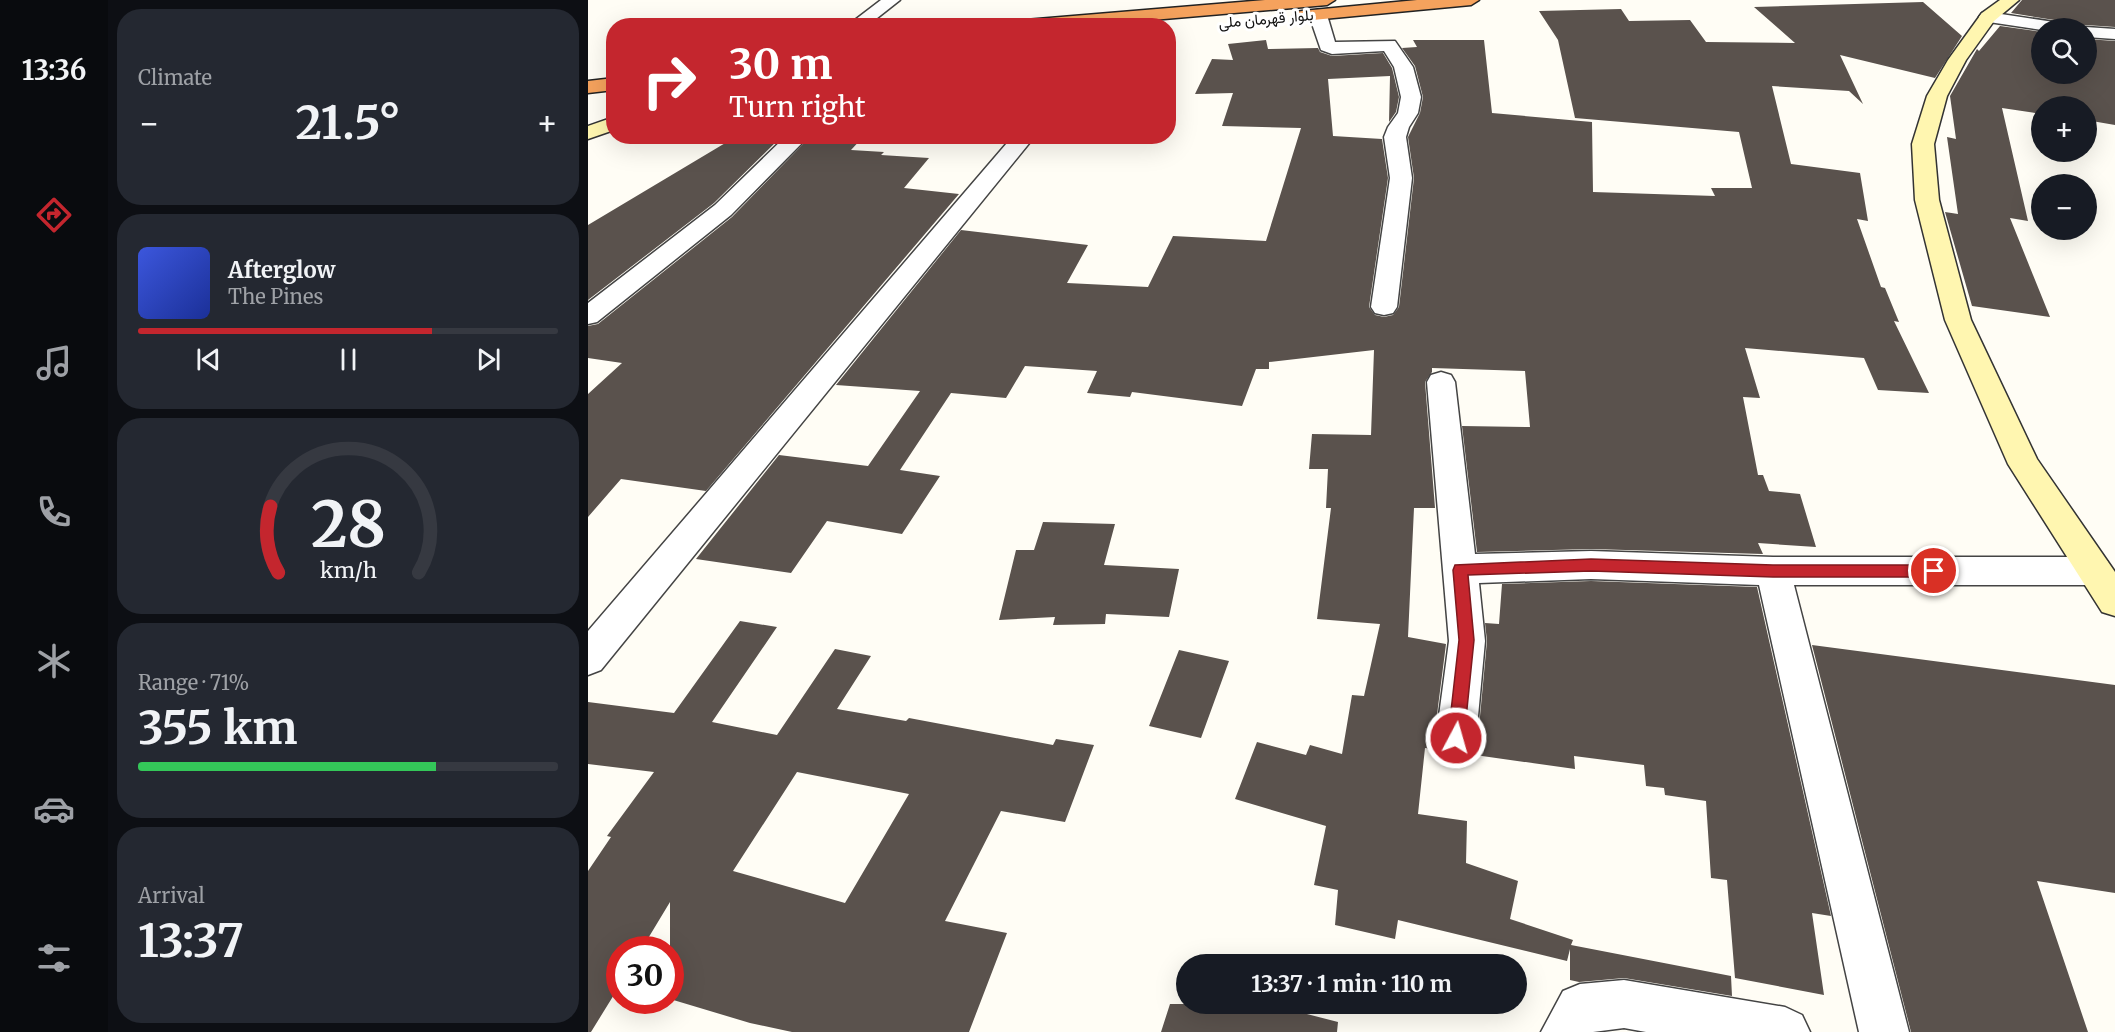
<!DOCTYPE html>
<html lang="en">
<head>
<meta charset="utf-8">
<style>
  body { margin:0; font-family:Merriweather,Vazirmatn,serif; background:#242831; color:#f1f3f6; height:100vh; display:flex; flex-direction:column; font-size:22px; white-space:nowrap }
  * { box-sizing:border-box; margin:0 }
  p { font-size:20px; color:#9ea1a6 }
  .icon { flex:none; width:33px; height:33px; fill:none; stroke:currentColor; stroke-width:2; stroke-linecap:round; stroke-linejoin:round }
  .map { position:relative; flex:1; overflow:hidden }
  .drawer { display:flex; flex-direction:column; gap:9px; padding:9px; background:#0d0f14; width:480px }
  .drawer>* { flex:none }
  .guide { position:absolute; left:18px; top:18px; width:570px; height:126px; border-radius:24px; box-shadow:0 6px 24px #0002; background:#c4262e; color:#fff; overflow:hidden }
  .buttons { position:absolute; left:1443px; top:18px; display:grid; gap:12px }
  .buttons a { display:grid; place-items:center; width:66px; height:66px; border-radius:50%; background:#171b24; box-shadow:0 6px 24px #0002; font-size:30px }
  .speed { position:absolute; left:18px; top:936px; display:flex; gap:12px; font-size:30px; font-weight:700; text-align:center }
  .speed>* { display:grid; place-content:center; width:78px; height:78px; border-radius:50%; background:#171b24; box-shadow:0 6px 24px #0002; line-height:1 }
  .speed .limit { border:9px solid #d22; background:#fff; color:#111 }
  .pin { position:absolute; display:grid; place-items:center; width:51px; height:51px; color:#fff; margin:-26px; border:3px solid #fff; border-radius:50%; box-shadow:0 2px 6px #0007 }
  .me { position:absolute; width:66px; margin:-33px; rotate:6deg; stroke-linejoin:round; filter:drop-shadow(0 0 4px #0008) }
  .turn { display:flex; align-items:center; gap:21px; height:126px; padding:0 24px; font-size:27px }
  .turn .icon { width:78px; height:78px; stroke-width:2.5 }
  .turn b { display:block; font-size:42px; line-height:51px }
  .big { font-size:45px; font-weight:700; line-height:1.1 }
  .drawer .tile { flex:1; display:flex; flex-direction:column; justify-content:center; gap:9px; min-width:0; padding:0 21px; border-radius:24px; background:#242831 }
  .drawer .dial { align-items:center; gap:0 }
  .dial svg { height:156px; overflow:visible; fill:none; stroke:#363941; stroke-width:7; stroke-linecap:round; text-anchor:middle }
  .dial text { fill:#f1f3f6; stroke:none }
  .song { display:flex; align-items:center; gap:18px }
  .cover { width:72px; height:72px; border-radius:9px; background:linear-gradient(135deg,hsl(230 70% 55%),hsl(230 70% 35%)) }
  .played { height:6px; border-radius:3px; background:linear-gradient(90deg,#c4262e 70%,#363941 70%) }
  .keys { display:flex; justify-content:space-around; direction:ltr }
  .heat { display:flex; justify-content:space-between; align-items:center; font-size:33px; direction:ltr }
  .charge { height:9px; border-radius:4px; background:linear-gradient(90deg,#34c759 71%,#363941 0) }
  .trip { position:absolute; left:588px; top:954px; width:351px; height:60px; border-radius:30px; background:#171b24; box-shadow:0 6px 24px #0002; font-weight:700; line-height:60px; text-align:center }
  main { display:flex; flex:1; min-height:0 }
  .menu { display:flex; flex-direction:column; width:108px; justify-content:space-around; align-items:center; background:#090b0e; color:#9ea1a6 }
  .menu .icon { width:42px; height:42px }
  .menu .active { color:#c4262e }
  .menu b { font-size:27px; color:#f1f3f6 }
  .map>svg:first-child { display:block }
  .building { fill:#5a524d; fill-rule:evenodd }
  .lines { fill:none; stroke-linecap:round; stroke-linejoin:round }
  .street-casing { stroke:#444; stroke-width:3 }
  .secondary-casing { stroke:#333; stroke-width:3 }
  .highway-casing { stroke:#222; stroke-width:3 }
  .street { fill:#fff; fill-rule:evenodd }
  .secondary { fill:#fff6b0; fill-rule:evenodd }
  .highway { fill:#f5a25d; fill-rule:evenodd }
  .route { fill:#c4262e; stroke:#7f191e; stroke-width:1.5 }
  .labels { text-anchor:middle; stroke-width:6; stroke-linejoin:round; paint-order:stroke }
  .far-street-label { font-size:15px; fill:#111; stroke:#fff }
</style>
</head>
<body>
<main>
<nav class="menu">
<b>13:36</b>
<svg class="icon active" aria-label="directions" viewBox="0 0 24 24"><path d="M12 3l9 9-9 9-9-9zM9 14v-3h6M13 9l2 2-2 2"/></svg>
<svg class="icon" aria-label="music" viewBox="0 0 24 24"><path d="M9 18V5l10-2v13"/><circle cx="6" cy="18" r="3"/><circle cx="16" cy="16" r="3"/></svg>
<svg class="icon" aria-label="phone" viewBox="0 0 24 24"><path d="M5 4h4l2 5-3 2q2 4 5 5l2-3 5 2v4C11 20 4 13 5 4z"/></svg>
<svg class="icon" aria-label="climate" viewBox="0 0 24 24"><path d="M12 3v18M4 7l16 10M4 17L20 7"/></svg>
<svg class="icon" aria-label="car" viewBox="0 0 24 24"><path d="M5 17H2v-5l4-1 3-4h7l3 4 3 1v5h-3M9 17h6M6 11h13"/><circle cx="7" cy="17" r="2"/><circle cx="17" cy="17" r="2"/></svg>
<svg class="icon" aria-label="filters" viewBox="0 0 24 24"><path d="M4 7h16M4 17h16"/><circle cx="9" cy="7" r="2"/><circle cx="15" cy="17" r="2"/></svg>
</nav>
<section class="drawer">
<div class="tile"><p>Climate</p>
<div class="heat"><a>−</a><b class="big">21.5°</b><a>+</a></div>
</div>
<div class="tile">
<div class="song"><i class="cover"></i><div><b>Afterglow</b><p>The Pines</p></div></div>
<div class="played"></div>
<div class="keys"><svg class="icon" aria-label="previous" viewBox="0 0 24 24"><path d="M18 5L8 12l10 7zM5 5v14"/></svg><svg class="icon" aria-label="pause" viewBox="0 0 24 24"><path d="M8 5v14M16 5v14"/></svg><svg class="icon" aria-label="next" viewBox="0 0 24 24"><path d="M6 5l10 7-10 7zM19 5v14"/></svg></div>
</div>
<div class="tile dial"><svg viewBox="0 0 100 80">
<path d="M14 69A42 42 0 1 1 86 69"/>
<path d="M14 69A42 42 0 0 1 10 35" stroke="#c4262e"/>
<text x="50" y="56" font-size="32" font-weight="700">28</text>
<text x="50" y="72" font-size="11">km/h</text>
</svg></div>
<div class="tile"><p>Range · 71%</p><b class="big">355 km</b><div class="charge"></div></div>
<div class="tile"><p>Arrival</p><b class="big">13:37</b></div>
</section>
<div class="map">
<svg width="1527" height="1032" viewBox="0 0 1527 1032">
  <rect width="100%" height="100%" fill="#fffdf5"/>
  <!-- building -->
  <path class="building" d="M1434 0H1527V27L1498 25 1484 28 1479 22 1423 13Z
    M1335 2 1374 36 1347 78 1252 55 1275 104 1261 91 1184 86 1203 164 1272 173 1280 221 1269 219 1293 287 1297 288 1311 322 1306 321 1341 393 1290 390 1276 358 1157 348 1172 398 1155 397 1170 475H1175L1181 491 1212 494 1228 547 1170 543 1175 554 1003 549 889 552 874 426 942 427 937 371 844 368V372L837 382 847 508H826L820 637 858 644 846 738 851 750 837 748 830 814 879 821 878 863 930 881 922 919 985 940 983 945 1143 976 1144 996 1036 978 991 982 982 980V949L979 961 810 920 807 939 747 925 750 890 726 885 738 826 647 799 669 742 718 755 722 745 754 754 764 695 776 696 792 624 729 619 743 508H738L740 469H721L724 434 783 435 786 350 681 362V369H668L654 406 544 392 542 397 499 393 509 371 437 366 418 398 363 393 312 470 352 476 314 534 239 521 203 573 108 559 191 455 280 466 332 391 248 385 373 230 500 245 479 283 560 287 585 236 678 241 713 128 634 126 645 93 607 94 624 59 645 60 640 44 678 40 680 49 730 48 732 52 744 56 795 53 804 68 811 97 808 112 801 122 802 76 740 79 745 136 794 139 800 178 781 307 787 315 796 317 805 315 811 307 826 178 820 137 832 113 835 97 827 66 814 48 829 47 825 40H896L904 113 1004 122 1005 192 1127 196 1123 188H1164L1151 132 987 118 970 40 951 11 1033 9 1041 21 1102 20 1118 42 1207 43 1166 7Z
    M1412 26 1454 32V74H1498V39L1527 41V125L1498 120V106H1454V114L1414 108 1440 221 1422 218 1462 317 1384 306 1357 212 1370 214 1359 137 1368 139 1362 96 1389 49 1391 51Z
    M149 136H194L126 203 0 300V225Z
    M223 136H276L263 150 296 152 293 155 341 158 316 188 371 194 118 491 33 479 0 517V394L34 363 0 358V326L10 324 144 217Z
    M455 522 527 524 516 565 591 569 581 617 518 614 517 624 465 625 467 617 411 620 428 550H446Z
    M1003 581 1169 587 1243 916 1224 913 1236 995 1147 978 1139 880 1123 878 1118 801 1077 795 1076 788 1058 786 1056 765 986 756 987 769 880 754 884 752 890 738 899 641 897 623 911 624 914 584Z
    M152 621 189 627 124 722 189 735 247 649 283 656 249 709 318 721 321 718 465 745 468 739 506 745 477 822 413 811 357 921 419 933 381 1032H204L162 1023 82 999V902L53 950H32V985L3 1032H0V871L23 837 19 836 66 772 0 764V702L86 713ZM209 772 321 794 257 903 145 871Z
    M1224 645 1527 685V893L1449 881 1500 1032H1323Z
    M591 650 641 661 613 738 561 726Z
    M582 1004H680L750 1022 749 1032H573Z"/>
  <g class="lines">
    <!-- street casing -->
    <g class="street-casing">
      <path id="street" d="M293 0H312L279 26H259Z
        M730 10 736 11 739 15 747 42 807 41 825 67 833 97 830 113 821 127 818 137 824 178 809 307 805 313 796 315 787 313 783 307 802 178 796 137 800 127 810 113 813 97 806 67 796 51 744 54 733 50 721 15 724 11Z
        M1400 12 1473 23 1479 24 1482 28H1454V30L1394 21 1391 17 1394 13Z
        M1498 27 1527 29V39L1498 37V28H1491Z
        M198 136H221L143 215 9 322 0 324V303L127 205Z
        M425 136H447L13 670 0 675V631Z
        M853 372 863 375 867 382 887 554 1003 551 1185 557H1507L1519 561 1524 571 1519 581 1507 585H1206L1321 1032H1271L1171 585 1003 579 891 583 897 641 888 738 882 751 868 757 854 751 848 738 861 641 839 382 843 375Z
        M1036 980 1197 1007 1214 1015 1222 1032H1058L1036 1028 1005 1032H953L975 991 992 984Z"/>
    </g>
    <!-- secondary casing -->
    <g class="secondary-casing">
      <path id="secondary" d="M1412 0H1431L1406 21 1378 60 1359 96 1346 144 1351 200 1383 320 1449 459 1527 572V616L1514 612 1420 464 1357 320 1327 200 1324 144 1339 96 1360 60 1394 13Z
        M26 117V130L0 139V126Z"/>
    </g>
    <!-- highway casing -->
    <g class="highway-casing">
      <path id="highway" d="M677 0H747L739 5 494 26H417L425 21Z
        M829 0H891L883 5 714 21 708 20 705 16 708 12 714 11Z
        M26 78V90L0 93V81Z"/>
    </g>
    <!-- street -->
    <use href="#street" class="street"/>
    <!-- secondary -->
    <use href="#secondary" class="secondary"/>
    <!-- highway -->
    <use href="#highway" class="highway"/>
  </g>
  <!-- route -->
  <path class="route" d="M1003 559 1185 565H1346L1351 567 1353 571 1351 575 1346 577H1185L1003 571 880 575 886 640 876 738 874 744 868 746 862 744 860 738 871 640 865 570 867 565Z"/>
  <g class="labels">
    <!-- far-street labels -->
    <g class="far-street-label">
      <text transform="translate(678 19) rotate(-5)" y="5">بلوار قهرمان ملی</text>
    </g>
  </g>
</svg>
<div class="buttons">
<a><svg class="icon" aria-label="search" viewBox="0 0 24 24"><circle cx="10" cy="10" r="6"/><path d="M15 15l6 6"/></svg></a>
<a>+</a>
<a>−</a>
</div>
<div class="speed"><div class="limit">30</div></div>
<div class="pin" style="left:1346px;top:571px;background:#d93025"><svg class="icon" aria-label="arrive" viewBox="0 0 24 24"><path d="M6 21V4h12l-3 4 3 4H6"/></svg></div>
<svg class="me" style="left:868px;top:738px" viewBox="-20 -20 40 40"><circle r="17" fill="#c4262e" stroke="#fff" stroke-width="3"/><path d="M0-11L8 9 0 5-8 9z" fill="#fff"/></svg>
<div class="trip">13:37 · 1 min · 110 m</div>
<div class="guide">
<div class="turn"><svg class="icon" aria-label="right" viewBox="0 0 24 24"><path d="M7 20v-9h11M14 6l5 5-5 5"/></svg><div><b>30 m</b>Turn right</div></div>
</div>
</div>
</main>
</body>
</html>
